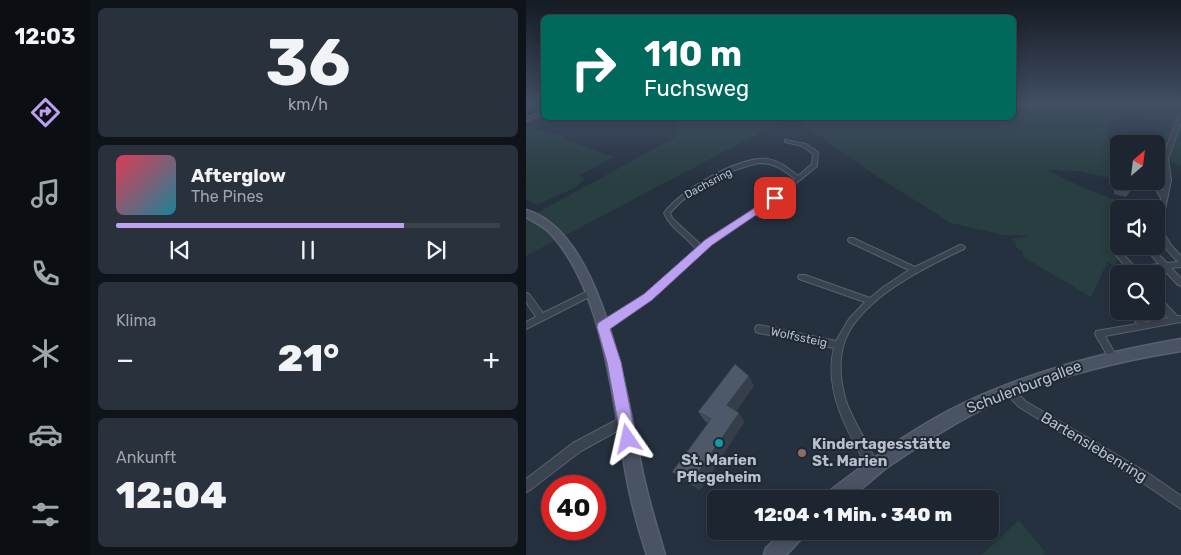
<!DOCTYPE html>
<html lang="de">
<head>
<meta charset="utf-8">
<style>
  body { margin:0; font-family:Rubik,sans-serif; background:#29313c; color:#f1f3f6; height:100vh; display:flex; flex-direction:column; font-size:19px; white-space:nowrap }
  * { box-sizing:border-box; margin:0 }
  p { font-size:16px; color:#a0a5ab }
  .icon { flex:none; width:28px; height:28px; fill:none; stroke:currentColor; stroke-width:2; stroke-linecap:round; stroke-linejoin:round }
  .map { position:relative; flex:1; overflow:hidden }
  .details { display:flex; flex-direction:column; gap:8px; padding:8px; background:#0f141a; width:436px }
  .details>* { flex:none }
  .hud { position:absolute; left:15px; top:15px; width:475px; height:105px; border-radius:8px; box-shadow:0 2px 12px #0003,0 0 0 1px #3a424c; background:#00695c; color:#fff; overflow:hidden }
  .needle { width:32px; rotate:28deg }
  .controls { position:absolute; left:584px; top:135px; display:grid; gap:10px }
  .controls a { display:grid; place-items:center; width:55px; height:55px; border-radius:8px; background:#1c2530; box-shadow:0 2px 12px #0003,0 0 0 1px #3a424c; font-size:25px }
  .speed { position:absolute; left:15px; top:475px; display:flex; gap:10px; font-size:25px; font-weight:700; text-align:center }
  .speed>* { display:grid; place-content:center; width:65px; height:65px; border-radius:50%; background:#1c2530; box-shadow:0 2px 12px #0003,0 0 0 1px #3a424c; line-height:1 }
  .speed .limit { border:8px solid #d22; background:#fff; color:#111 }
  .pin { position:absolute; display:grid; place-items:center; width:42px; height:42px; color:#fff; margin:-21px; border-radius:10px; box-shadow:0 2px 8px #0006 }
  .me { position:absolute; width:55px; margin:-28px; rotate:349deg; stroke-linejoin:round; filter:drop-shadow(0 0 4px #0008) }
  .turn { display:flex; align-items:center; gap:18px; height:105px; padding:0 20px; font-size:22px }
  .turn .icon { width:65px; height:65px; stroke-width:2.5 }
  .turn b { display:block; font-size:35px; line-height:42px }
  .big { font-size:38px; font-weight:800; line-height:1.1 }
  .details .card { flex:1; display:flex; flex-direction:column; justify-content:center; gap:8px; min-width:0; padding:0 18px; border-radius:8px; background:#29313c }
  .details .dial { align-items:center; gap:0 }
  .dial b { font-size:65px; line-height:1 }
  .song { display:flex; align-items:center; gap:15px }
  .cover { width:60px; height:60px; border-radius:8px; background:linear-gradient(135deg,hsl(350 70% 55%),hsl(190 70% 35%)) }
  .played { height:5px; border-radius:2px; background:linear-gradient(90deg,#bca0f2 75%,#3a424c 75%) }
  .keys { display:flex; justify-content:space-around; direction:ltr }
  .heat { display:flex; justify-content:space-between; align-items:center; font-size:28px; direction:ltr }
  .trip { position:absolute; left:181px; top:490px; width:292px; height:50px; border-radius:8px; background:#1c2530; box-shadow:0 2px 12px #0003,0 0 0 1px #3a424c; font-weight:800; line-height:50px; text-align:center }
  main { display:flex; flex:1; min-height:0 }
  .tab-bar { display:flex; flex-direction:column; width:90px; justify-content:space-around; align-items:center; background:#0b0f13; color:#a0a5ab }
  .tab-bar .icon { width:35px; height:35px }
  .tab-bar .current { color:#bca0f2 }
  .tab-bar b { font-size:22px; color:#f1f3f6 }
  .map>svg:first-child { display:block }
  .green { fill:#283e41 }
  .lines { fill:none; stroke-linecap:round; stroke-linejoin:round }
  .street-casing { stroke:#58616e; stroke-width:2 }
  .secondary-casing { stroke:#58616e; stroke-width:3 }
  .street { fill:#3a4350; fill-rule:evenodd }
  .secondary { fill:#495363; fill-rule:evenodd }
  .wall { fill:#424c5a }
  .shaded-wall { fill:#363e4a }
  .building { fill:#4d5869; stroke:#363e4a }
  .route { fill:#bca0f2; stroke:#7a689d }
  .culture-dot { fill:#0f9aa8; stroke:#1f2835; stroke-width:2 }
  .education-dot { fill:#8d6e63; stroke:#1f2835; stroke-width:2 }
  .labels { text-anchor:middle; stroke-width:4; stroke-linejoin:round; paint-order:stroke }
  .far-street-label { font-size:11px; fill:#b7bfcb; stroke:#1f2835 }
  .street-label { font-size:12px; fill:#b7bfcb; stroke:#1f2835 }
  .near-street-label { font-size:15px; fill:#b7bfcb; stroke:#1f2835 }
  .near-poi-label { font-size:15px; font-weight:bold; fill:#b7bfcb; stroke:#1f2835; text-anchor:start }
</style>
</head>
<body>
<main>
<nav class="tab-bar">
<b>12:03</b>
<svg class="icon current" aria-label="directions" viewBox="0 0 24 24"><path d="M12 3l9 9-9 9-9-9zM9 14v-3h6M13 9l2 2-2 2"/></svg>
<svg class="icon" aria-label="music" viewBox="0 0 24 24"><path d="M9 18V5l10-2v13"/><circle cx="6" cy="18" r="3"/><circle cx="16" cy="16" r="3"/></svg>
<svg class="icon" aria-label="phone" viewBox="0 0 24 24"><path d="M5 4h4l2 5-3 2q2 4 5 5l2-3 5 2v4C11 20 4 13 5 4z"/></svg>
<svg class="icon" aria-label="climate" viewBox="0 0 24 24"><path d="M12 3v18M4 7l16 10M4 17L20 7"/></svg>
<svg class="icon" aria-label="car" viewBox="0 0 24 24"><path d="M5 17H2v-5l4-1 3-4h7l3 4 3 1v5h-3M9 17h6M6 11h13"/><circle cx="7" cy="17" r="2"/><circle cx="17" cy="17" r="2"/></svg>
<svg class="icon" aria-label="filters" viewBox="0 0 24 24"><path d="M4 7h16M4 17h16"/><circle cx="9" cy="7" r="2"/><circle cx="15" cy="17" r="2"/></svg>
</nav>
<section class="details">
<div class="card dial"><b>36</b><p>km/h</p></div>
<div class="card">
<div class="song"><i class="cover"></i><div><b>Afterglow</b><p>The Pines</p></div></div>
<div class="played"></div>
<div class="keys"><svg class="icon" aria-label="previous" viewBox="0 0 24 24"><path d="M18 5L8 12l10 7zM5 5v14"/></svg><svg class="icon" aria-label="pause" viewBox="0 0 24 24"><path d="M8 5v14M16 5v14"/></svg><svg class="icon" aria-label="next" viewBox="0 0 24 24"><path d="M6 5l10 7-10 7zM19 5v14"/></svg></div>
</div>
<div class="card"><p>Klima</p>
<div class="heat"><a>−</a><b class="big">21°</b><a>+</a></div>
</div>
<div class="card"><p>Ankunft</p><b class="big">12:04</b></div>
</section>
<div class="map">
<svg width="655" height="555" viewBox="0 0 655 555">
  <rect width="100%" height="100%" fill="#263140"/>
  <!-- green -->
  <path class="green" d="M488 104H655V166L637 159 632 151 644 121C624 118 573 102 583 142 584 147 588 151 589 156 592 162 590 172 590 179L552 171 521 170 562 190 614 208 592 209V246H597L589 265 578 261 581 263 565 297 496 256 497 252 489 246 490 243 486 239 503 236 477 235 425 223 352 177 268 118H488Z
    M156 118H266L254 122 0 256V219L146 139 153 134 149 133 156 130 149 121Z
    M0 126 38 136 36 138 87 157 53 176 59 179 48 188 11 205 0 199Z
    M493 520 519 552 516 555H455Z"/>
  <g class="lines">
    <!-- street casing -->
    <g class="street-casing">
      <path id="street" d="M18 111V114L0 121V118Z
        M655 114V122L642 159 645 180 635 229 645 245 655 256V267L645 268 655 278V286L652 285 637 269 606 274 589 254 591 252H595L609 267 633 264 617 246H624L641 263 652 262C644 254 633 242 630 231 628 222 633 208 635 198L625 181H630V180L637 191 639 180 636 159 653 115Z
        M259 140 280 144 292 152 291 166 251 199 184 244 125 299 77 331 74 329 73 327 74 325 119 295 170 249C160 236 145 229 138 213 156 190 212 156 242 159 254 161 263 169 272 176L286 164 287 154 276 146 259 142ZM233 163C249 163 256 169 269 179L247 197 180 240 175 245 146 218 144 213C165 188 201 170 233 163Z
        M323 238H327L389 267 434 245H436L439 247 438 249C399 267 336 298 319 340 312 360 314 381 320 401 328 424 343 444 352 466L351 470 347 471 343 470C323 434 297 391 308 348L233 333 230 332 229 329 230 326 233 325 310 341 323 319 339 302 273 279 272 277 273 275H279L344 298 356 288 383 270 323 242 322 240Z
        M64 290 67 291 68 293 67 295 0 329V322L10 317 0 302V293L3 294 17 313Z
        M630 292 633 293 638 302 651 316H655V322L579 336 591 357 590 360 587 361 584 360 569 334 570 331 611 324 602 311H611L620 322 642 318 630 302Z
        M483 385 486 387 499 401 625 475 655 496V509L617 483 493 407 480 393 478 390 480 387Z
        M98 416 102 417 103 421 102 425 55 451 4 490 0 492V479L47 443Z"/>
    </g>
    <!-- secondary casing -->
    <g class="secondary-casing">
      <path id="secondary" d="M0 210C79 233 102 405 117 474 123 502 131 528 139 555H121C112 528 105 502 100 474 87 400 77 291 25 234 19 227 8 222 0 217Z
        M655 339V351C593 361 533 375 475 400 434 419 397 443 360 468 352 474 329 496 321 499 315 501 305 499 298 499L301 493C340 463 380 433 424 410 497 373 574 353 655 339Z
        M258 531H280L277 537 260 555H238L240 548Z"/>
    </g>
    <!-- street -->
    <use href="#street" class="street"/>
    <!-- secondary -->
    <use href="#secondary" class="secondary"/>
  </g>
  <!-- wall -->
  <path class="wall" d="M592 176V181H606L607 188 600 197 588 194V184Z
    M228 386 210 411 218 422 174 490 146 472 182 423 180 422 172 412Z"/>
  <!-- shaded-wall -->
  <path class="shaded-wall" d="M223 376 228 386 207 415 201 405Z
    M213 413 218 422 174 490 165 483Z"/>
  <!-- building -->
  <path class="building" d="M594 181H606L607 188 594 185Z
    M209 364 223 376 201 405 213 413 165 483 146 472 185 419 172 412Z"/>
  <!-- sky -->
  <linearGradient id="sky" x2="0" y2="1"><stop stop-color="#151b23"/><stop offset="0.57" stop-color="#414e64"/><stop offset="1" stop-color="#414e64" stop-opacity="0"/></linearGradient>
  <rect width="655" height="181" fill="url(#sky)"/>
  <!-- route -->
  <path class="route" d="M249 195 252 196V200L186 245 126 300 84 329 95 362 110 439 108 444 102 447 96 444 81 362 71 327 72 323 118 294 179 240Z"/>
  <!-- markers -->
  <circle class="culture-dot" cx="193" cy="443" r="5"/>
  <circle class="education-dot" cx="276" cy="453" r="5"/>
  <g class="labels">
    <!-- far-street labels -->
    <g class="far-street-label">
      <text transform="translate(182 183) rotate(-28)" y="4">Dachsring</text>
    </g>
    <!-- street labels -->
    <g class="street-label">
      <text transform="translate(273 337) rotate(12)" y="4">Wolfssteig</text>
    </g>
    <!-- near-street labels -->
    <g class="near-street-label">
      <text transform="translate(498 387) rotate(-21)" y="5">Schulenburgallee</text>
      <text transform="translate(568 447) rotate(31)" y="5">Bartenslebenring</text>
    </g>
    <!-- near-poi labels -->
    <g class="near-poi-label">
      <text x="286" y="449">Kindertagesstätte<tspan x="286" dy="17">St. Marien</tspan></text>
      <text x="193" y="465" text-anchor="middle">St. Marien<tspan x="193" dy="17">Pflegeheim</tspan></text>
    </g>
  </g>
</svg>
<div class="controls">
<a><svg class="needle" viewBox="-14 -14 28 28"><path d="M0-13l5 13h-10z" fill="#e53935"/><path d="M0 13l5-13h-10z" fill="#a0a5ab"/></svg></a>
<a><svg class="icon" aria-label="sound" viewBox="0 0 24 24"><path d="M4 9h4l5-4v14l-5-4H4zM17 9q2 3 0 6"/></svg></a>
<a><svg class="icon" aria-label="search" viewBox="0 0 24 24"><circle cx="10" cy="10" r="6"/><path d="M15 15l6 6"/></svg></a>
</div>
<div class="speed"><div class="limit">40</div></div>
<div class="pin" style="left:249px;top:198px;background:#d93025"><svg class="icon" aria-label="arrive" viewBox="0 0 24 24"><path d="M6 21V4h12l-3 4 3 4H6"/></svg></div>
<svg class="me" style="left:102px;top:439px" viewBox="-20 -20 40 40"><path d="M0-17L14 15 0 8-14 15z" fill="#bca0f2" stroke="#fff" stroke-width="4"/></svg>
<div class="trip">12:04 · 1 Min. · 340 m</div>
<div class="hud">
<div class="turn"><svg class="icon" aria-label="right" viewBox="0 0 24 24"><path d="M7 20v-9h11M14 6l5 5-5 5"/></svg><div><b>110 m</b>Fuchsweg</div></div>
</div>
</div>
</main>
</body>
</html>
